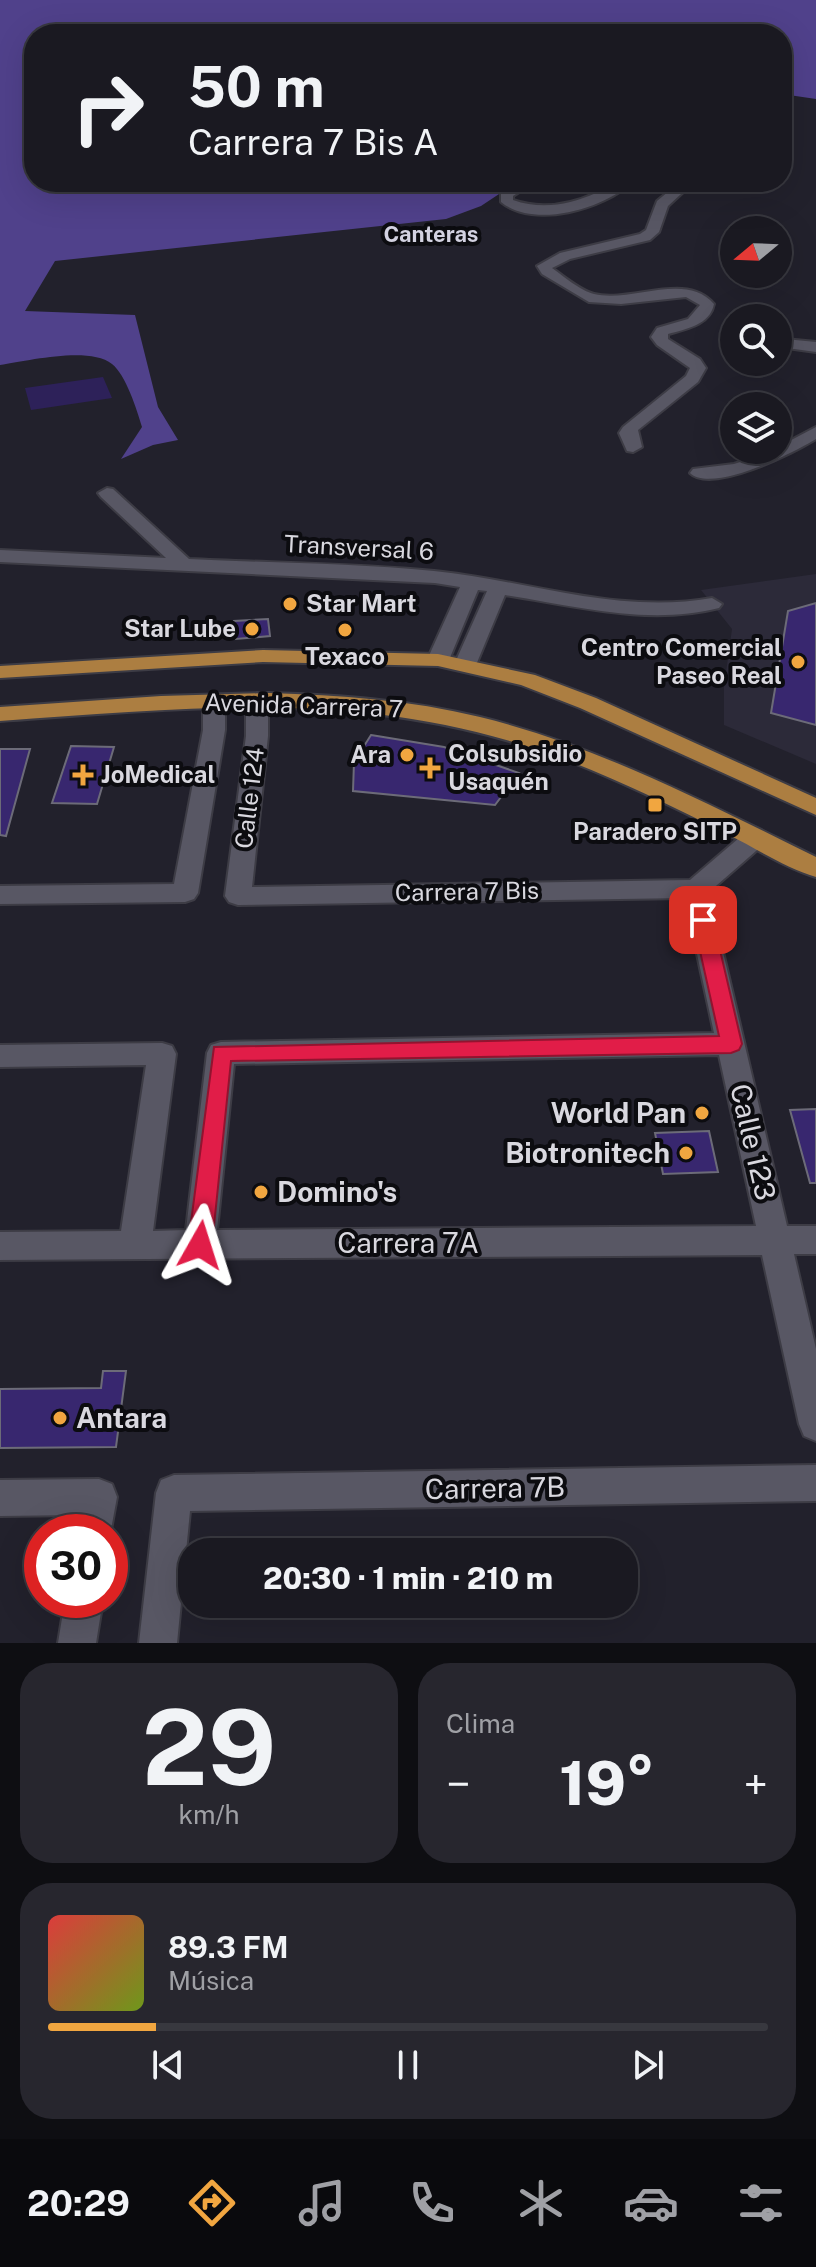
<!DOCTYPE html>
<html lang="es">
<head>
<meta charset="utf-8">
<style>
  body { margin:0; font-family:"Public Sans",sans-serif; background:#27262e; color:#f1f3f6; height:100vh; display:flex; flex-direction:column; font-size:30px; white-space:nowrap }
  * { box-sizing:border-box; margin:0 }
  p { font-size:26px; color:#9fa0a5 }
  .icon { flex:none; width:44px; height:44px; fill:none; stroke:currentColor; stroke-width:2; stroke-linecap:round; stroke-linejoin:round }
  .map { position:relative; height:1643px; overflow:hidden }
  .panel { display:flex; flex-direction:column; gap:20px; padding:20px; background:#0e0e12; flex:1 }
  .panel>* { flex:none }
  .hud { position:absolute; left:24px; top:24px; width:768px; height:168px; border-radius:32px; box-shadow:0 8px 32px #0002,0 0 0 2px #38383f; background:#1a1921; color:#f1f3f6; overflow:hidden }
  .needle { width:52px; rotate:251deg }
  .buttons { position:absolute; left:720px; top:216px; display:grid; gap:16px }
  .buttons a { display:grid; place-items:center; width:72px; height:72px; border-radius:50%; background:#1a1921; box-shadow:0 8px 32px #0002,0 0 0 2px #38383f; font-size:40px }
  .speed { position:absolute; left:24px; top:1514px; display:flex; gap:16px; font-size:40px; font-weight:700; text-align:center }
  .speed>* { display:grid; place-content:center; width:104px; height:104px; border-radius:50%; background:#1a1921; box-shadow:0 8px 32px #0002,0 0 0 2px #38383f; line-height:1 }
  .speed .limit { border:12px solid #d22; background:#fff; color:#111 }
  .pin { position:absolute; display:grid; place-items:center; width:68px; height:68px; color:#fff; margin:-34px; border-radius:16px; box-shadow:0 4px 12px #0006 }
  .me { position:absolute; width:88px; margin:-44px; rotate:6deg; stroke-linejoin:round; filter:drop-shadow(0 0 6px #0008) }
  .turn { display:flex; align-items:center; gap:28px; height:168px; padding:0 32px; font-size:36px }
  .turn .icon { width:104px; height:104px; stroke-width:2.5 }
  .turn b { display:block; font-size:56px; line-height:68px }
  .big { font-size:60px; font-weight:800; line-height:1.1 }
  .panel .tile { flex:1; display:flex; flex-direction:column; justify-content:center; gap:12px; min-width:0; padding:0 28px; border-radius:32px; background:#27262e }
  .panel .dial { align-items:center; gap:0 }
  .dial b { font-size:104px; line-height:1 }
  .song { display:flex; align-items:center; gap:24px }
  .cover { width:96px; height:96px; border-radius:12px; background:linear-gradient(135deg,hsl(0 70% 55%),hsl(80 70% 35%)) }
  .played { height:8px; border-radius:4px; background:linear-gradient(90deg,#f1a640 15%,#38383f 15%) }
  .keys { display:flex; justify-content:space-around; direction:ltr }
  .heat { display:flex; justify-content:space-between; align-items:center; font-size:44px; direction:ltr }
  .panel .tiles { flex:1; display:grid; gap:20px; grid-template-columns:1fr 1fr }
  .tile:last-child { grid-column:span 2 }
  .trip { position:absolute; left:178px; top:1538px; width:460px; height:80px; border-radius:32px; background:#1a1921; box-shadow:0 8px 32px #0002,0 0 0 2px #38383f; font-weight:800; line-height:80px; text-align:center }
  .dock { display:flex; height:128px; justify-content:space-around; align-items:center; background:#0a0a0d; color:#9fa0a5 }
  .dock .icon { width:56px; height:56px }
  .dock .on { color:#f1a640 }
  .dock b { font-size:36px; color:#f1f3f6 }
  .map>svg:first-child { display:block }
  .built { fill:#2c2a39 }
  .green { fill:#2d2159 }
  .forest { fill:#50418b }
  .building { fill:#38276f; stroke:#6c6b78; stroke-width:2 }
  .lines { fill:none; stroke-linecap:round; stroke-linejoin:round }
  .street-casing { stroke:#3d3c45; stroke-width:4 }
  .primary-casing { stroke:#3d3c45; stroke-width:4 }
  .street { fill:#585764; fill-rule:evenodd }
  .primary { fill:#ac7e41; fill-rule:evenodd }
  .route { fill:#e11d48; stroke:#92132f; stroke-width:2 }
  .poi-dot { fill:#f1a640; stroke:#0c0c10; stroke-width:3 }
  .labels { text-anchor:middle; stroke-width:8; stroke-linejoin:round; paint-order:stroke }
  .far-neighbourhood-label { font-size:22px; font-weight:bold; fill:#d3d2e1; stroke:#0c0c10 }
  .street-label { font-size:24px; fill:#d9d8df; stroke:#0c0c10 }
  .poi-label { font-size:24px; font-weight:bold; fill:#d9d8df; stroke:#0c0c10; text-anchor:start }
  .near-poi-label { font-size:28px; font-weight:bold; fill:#d9d8df; stroke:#0c0c10; text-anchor:end }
  .near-street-label { font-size:28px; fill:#d9d8df; stroke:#0c0c10 }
</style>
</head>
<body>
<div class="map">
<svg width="816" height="1643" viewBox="0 0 816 1643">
  <rect width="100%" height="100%" fill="#22212c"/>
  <!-- built -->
  <path class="built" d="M816 574V764L724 725V687L732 629 701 590Z"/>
  <!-- green -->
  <path class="green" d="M103 377 112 398 31 410 25 388Z"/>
  <!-- forest -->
  <path class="forest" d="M0 0H816V99L782 94V34H34V182H517L481 206 446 219 55 261 25 311 135 315 158 407 178 440 153 445 121 459 142 427C137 410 126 375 112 364 89 346 28 361 0 365Z"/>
  <!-- building -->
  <path class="building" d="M816 603V725L771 713 788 611Z
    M268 619 270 636 236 639 234 621Z
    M371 735 444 747 519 773 495 805 353 791 354 762Z
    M71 746 114 747 97 804 52 803Z
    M0 749H30L6 836 0 835Z
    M816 1109V1183H810L790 1110Z
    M709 1131 718 1172 663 1174 655 1133Z
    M103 1371H126L116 1447 0 1448V1389L101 1388Z"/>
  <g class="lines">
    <!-- street casing -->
    <g class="street-casing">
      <path id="street" d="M519 182H534L513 196V200C541 210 569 205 596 193 609 187 617 182 632 182 604 209 534 229 501 202V191Z
        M680 182H694L668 206 659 232 650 240 570 259 552 268C563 276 581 291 594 294 632 303 686 271 714 304 710 325 686 329 668 334V339L700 359 706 368 698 382 638 430 642 447 633 452 627 451 619 433 623 427 686 376 690 368 657 345 651 337 657 328 688 319 700 305 686 297 621 304 589 302 542 274 537 266 560 253 640 234 646 230 657 201Z
        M785 339 816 342V352L780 347V341Z
        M816 427V439C793 453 712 494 690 473L693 469 734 464 778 450V447Z
        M107 488 113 489 189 559C270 563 353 563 434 571 526 580 618 615 712 598L722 604 719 608C648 626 576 606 505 595L476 665 465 671 454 665 487 591 478 590 449 660 438 666 427 660 460 587 435 583 0 562V550L166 558 101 497 98 493Z
        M214 693 225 700V730L198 893 194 899 185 902 0 904V886L174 884 203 730V700Z
        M257 693 268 700V736L252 887 690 880 746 832 755 830 764 832 767 838 764 844 709 892 787 1226H816V1254H794L816 1349V1441L804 1436 799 1424 762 1255 0 1260V1232L121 1231 146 1065 0 1067V1045L162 1043 172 1046 176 1054 153 1231 186 1230 207 1053 211 1045 221 1042 714 1033 685 898 238 905 229 902 225 896 246 736V700ZM719 1055 756 1226 217 1230 234 1064Z
        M816 1465V1501L190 1511 177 1643H139L156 1493 161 1480 174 1475Z
        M99 1479 112 1484 117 1497 110 1535V1532H75L78 1515 0 1516V1480Z
        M65 1600H103L96 1643H58Z"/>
    </g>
    <!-- primary casing -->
    <g class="primary-casing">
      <path id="primary" d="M263 650 438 654 535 675 596 698 816 798V815L580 708 521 685 438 666 263 662 0 678V666Z
        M269 693C340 695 410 700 480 717 598 746 708 804 816 857V877C786 868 757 849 729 835 676 808 623 782 569 761 376 687 200 707 0 721V707L161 696Z"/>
    </g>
    <!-- street -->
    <use href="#street" class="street"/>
    <!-- primary -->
    <use href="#primary" class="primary"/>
  </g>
  <!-- route -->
  <path class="route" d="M703 913 713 920 742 1044 739 1050 731 1053 231 1061 212 1245 208 1252 200 1256 192 1252 188 1245 214 1047 719 1036 693 920Z"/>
  <!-- markers -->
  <g class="poi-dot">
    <circle cx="290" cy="604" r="8"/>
    <circle cx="252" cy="629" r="8"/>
    <circle cx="345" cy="630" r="8"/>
    <circle cx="798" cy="662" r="8"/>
    <circle cx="407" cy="755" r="8"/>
    <path d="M426 756h8v8h8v8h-8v8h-8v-8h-8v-8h8z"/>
    <path d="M79 763h8v8h8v8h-8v8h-8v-8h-8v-8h8z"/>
    <rect x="647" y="797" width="16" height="16" rx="4"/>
    <circle cx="702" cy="1113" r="8"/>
    <circle cx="686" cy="1153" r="8"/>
    <circle cx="261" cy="1192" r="8"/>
    <circle cx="60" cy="1418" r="8"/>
  </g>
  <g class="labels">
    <!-- far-neighbourhood labels -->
    <g class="far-neighbourhood-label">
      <text x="431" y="242">Canteras</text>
    </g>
    <!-- street labels -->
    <g class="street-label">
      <text transform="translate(359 548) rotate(3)" y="8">Transversal 6</text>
      <text transform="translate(304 706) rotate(2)" y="8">Avenida Carrera 7</text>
      <text transform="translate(250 798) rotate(-83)" y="8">Calle 124</text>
      <text transform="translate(467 892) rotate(-1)" y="8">Carrera 7 Bis</text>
    </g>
    <!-- poi labels -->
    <g class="poi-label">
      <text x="306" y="612">Star Mart</text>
      <text x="236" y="637" text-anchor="end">Star Lube</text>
      <text x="782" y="656" text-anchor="end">Centro Comercial<tspan x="782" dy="28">Paseo Real</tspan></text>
      <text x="345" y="665" text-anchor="middle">Texaco</text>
      <text x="448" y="762">Colsubsidio<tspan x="448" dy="28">Usaquén</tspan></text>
      <text x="391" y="763" text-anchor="end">Ara</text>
      <text x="101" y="783">JoMedical</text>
      <text x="655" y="840" text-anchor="middle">Paradero SITP</text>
    </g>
    <!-- near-poi labels -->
    <g class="near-poi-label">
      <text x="686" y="1123">World Pan</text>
      <text x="670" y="1163">Biotronitech</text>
      <text x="277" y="1202" text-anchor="start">Domino's</text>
      <text x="76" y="1428" text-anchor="start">Antara</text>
    </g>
    <!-- near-street labels -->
    <g class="near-street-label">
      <text transform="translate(753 1142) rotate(77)" y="10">Calle 123</text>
      <text x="408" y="1253">Carrera 7A</text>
      <text transform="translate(495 1488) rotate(-1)" y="10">Carrera 7B</text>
    </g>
  </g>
</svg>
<div class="buttons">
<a><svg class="needle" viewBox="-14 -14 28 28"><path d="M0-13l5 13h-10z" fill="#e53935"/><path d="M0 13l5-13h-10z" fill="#9fa0a5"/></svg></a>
<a><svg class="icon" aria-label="search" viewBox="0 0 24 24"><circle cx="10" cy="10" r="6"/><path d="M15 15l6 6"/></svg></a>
<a><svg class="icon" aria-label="layers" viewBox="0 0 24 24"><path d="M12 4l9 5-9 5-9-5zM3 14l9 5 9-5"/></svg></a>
</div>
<div class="speed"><div class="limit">30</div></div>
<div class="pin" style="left:703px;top:920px;background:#d93025"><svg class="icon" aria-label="arrive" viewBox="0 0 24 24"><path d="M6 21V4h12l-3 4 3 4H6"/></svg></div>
<svg class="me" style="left:200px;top:1245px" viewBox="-20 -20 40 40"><path d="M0-17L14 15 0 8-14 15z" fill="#e11d48" stroke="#fff" stroke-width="4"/></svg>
<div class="trip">20:30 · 1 min · 210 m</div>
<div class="hud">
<div class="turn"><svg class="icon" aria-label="right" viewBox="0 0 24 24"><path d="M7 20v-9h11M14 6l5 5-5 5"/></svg><div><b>50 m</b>Carrera 7 Bis A</div></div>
</div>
</div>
<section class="panel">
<div class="tiles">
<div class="tile dial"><b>29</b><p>km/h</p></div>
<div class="tile"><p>Clima</p>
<div class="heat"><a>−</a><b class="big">19°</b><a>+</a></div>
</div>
<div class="tile">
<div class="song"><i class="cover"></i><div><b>89.3 FM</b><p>Música</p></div></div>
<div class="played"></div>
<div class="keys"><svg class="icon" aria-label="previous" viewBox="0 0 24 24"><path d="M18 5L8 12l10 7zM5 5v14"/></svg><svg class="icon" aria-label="pause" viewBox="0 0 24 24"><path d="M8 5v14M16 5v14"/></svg><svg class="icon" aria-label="next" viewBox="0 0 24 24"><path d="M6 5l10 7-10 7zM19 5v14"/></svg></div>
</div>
</div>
</section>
<nav class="dock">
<b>20:29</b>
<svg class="icon on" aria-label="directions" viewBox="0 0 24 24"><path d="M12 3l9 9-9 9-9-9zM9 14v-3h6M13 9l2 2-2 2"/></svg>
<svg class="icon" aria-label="music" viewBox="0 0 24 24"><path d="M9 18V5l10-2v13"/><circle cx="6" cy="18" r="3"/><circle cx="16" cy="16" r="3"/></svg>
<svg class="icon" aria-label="phone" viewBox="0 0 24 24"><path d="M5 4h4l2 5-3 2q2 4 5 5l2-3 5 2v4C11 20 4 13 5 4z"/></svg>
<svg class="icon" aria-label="climate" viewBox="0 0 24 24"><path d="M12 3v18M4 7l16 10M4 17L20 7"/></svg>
<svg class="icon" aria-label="car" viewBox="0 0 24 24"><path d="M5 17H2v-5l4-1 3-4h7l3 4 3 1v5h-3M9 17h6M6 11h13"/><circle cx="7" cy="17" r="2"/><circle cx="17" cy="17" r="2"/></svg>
<svg class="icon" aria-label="filters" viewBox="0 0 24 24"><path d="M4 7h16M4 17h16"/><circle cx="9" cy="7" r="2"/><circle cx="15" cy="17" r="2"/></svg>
</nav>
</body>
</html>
